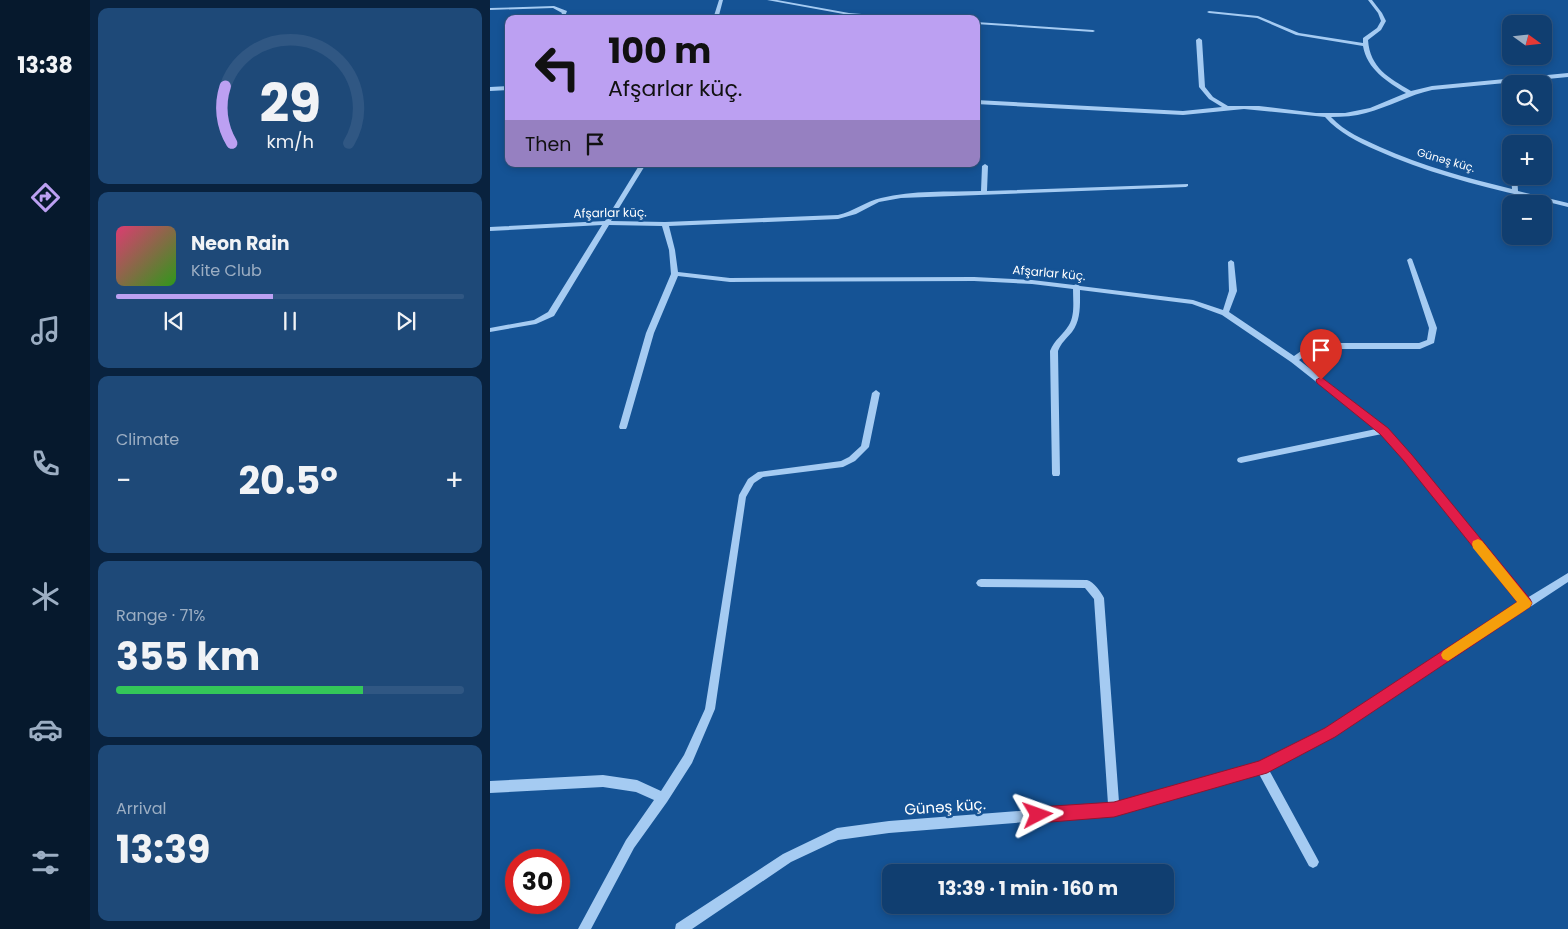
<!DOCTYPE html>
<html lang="en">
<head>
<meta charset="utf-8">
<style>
  body { margin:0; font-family:Poppins,sans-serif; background:#1e4978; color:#f1f3f6; height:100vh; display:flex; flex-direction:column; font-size:19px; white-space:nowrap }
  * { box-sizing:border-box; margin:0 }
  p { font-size:16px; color:#9caec3 }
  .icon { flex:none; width:28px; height:28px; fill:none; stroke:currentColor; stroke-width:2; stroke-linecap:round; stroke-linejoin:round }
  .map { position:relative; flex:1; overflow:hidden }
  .sheet { display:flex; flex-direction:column; gap:8px; padding:8px; background:#09223e; width:400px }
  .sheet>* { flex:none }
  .hud { position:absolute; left:15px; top:15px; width:475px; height:152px; border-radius:10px; box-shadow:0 2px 8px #0003,0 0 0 1px #305783; background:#bca0f2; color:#111; overflow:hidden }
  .needle { width:32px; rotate:105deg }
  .fabs { position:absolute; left:1012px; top:15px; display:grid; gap:10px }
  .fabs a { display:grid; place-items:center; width:50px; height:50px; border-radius:10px; background:#103e70; box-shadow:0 2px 8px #0003,0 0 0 1px #305783; font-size:25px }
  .speed { position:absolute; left:15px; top:849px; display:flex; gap:10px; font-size:25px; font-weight:700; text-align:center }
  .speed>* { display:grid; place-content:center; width:65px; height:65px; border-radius:50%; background:#103e70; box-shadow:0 2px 8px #0003,0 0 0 1px #305783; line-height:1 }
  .speed .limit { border:8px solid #d22; background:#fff; color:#111 }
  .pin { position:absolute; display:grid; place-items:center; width:42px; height:42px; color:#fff; margin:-51px -21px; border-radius:50% 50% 50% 0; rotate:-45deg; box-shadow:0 0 5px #0007 }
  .pin .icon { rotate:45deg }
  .me { position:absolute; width:55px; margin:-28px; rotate:86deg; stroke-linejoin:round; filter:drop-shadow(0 0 4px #0008) }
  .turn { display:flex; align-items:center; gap:18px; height:105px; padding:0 20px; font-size:22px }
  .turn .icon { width:65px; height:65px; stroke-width:2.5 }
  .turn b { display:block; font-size:35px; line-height:42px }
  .then { display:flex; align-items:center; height:48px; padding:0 20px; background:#0003; gap:10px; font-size:19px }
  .big { font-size:38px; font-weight:700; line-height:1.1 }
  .sheet .tile { flex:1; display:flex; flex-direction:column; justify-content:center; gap:8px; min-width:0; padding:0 18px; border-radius:10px; background:#1e4978 }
  .sheet .dial { align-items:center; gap:0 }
  .dial svg { height:130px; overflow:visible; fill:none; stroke:#305783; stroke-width:7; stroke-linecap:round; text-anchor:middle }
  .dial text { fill:#f1f3f6; stroke:none }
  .song { display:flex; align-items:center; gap:15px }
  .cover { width:60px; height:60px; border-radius:8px; background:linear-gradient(135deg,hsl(340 70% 55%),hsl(110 70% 35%)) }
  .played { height:5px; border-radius:2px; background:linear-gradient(90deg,#bca0f2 45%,#305783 45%) }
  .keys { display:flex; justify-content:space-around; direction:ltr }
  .heat { display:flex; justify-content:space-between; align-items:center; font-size:28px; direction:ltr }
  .charge { height:8px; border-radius:4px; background:linear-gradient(90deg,#34c759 71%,#305783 0) }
  .trip { position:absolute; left:392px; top:864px; width:292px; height:50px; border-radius:10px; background:#103e70; box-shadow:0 2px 8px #0003,0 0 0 1px #305783; font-weight:700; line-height:50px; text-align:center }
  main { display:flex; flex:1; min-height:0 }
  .tabs { display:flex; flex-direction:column; width:90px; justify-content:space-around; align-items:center; background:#06192d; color:#9caec3 }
  .tabs .icon { width:35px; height:35px }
  .tabs .current { color:#bca0f2 }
  .tabs b { font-size:22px; color:#f1f3f6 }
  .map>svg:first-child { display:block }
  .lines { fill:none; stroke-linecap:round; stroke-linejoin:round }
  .minor { fill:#a5cbf2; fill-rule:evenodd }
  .route { fill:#e11d48; stroke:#92132f }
  .slow { fill:#f59e0b }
  .labels { text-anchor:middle; stroke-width:5; stroke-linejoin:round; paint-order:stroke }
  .far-street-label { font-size:11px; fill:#fff; stroke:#155395 }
  .street-label { font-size:12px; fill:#fff; stroke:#155395 }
  .near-street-label { font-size:15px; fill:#fff; stroke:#155395 }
</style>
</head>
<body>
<main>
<nav class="tabs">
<b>13:38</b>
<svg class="icon current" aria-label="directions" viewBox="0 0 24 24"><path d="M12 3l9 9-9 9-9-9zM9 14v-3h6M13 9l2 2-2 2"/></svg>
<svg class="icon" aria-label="music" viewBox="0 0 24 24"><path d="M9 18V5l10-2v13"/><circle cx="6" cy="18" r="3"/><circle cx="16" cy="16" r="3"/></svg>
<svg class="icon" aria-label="phone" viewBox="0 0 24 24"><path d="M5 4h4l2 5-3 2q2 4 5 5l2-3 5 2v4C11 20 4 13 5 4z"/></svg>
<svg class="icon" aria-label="climate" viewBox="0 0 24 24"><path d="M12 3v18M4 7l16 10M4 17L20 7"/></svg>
<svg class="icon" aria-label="car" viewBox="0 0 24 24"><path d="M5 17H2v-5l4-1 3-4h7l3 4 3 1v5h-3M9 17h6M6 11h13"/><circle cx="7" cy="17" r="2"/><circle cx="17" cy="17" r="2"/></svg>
<svg class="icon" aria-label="filters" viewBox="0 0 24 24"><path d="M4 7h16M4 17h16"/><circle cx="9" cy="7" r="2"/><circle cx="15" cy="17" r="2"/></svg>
</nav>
<section class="sheet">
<div class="tile dial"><svg viewBox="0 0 100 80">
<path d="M14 69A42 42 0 1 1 86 69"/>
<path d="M14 69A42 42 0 0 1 10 34" stroke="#bca0f2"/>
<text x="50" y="56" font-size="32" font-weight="700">29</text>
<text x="50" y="72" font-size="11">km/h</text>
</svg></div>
<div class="tile">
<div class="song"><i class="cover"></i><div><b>Neon Rain</b><p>Kite Club</p></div></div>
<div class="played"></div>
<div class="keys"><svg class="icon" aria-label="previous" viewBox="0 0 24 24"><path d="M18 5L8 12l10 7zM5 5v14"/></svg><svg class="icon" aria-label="pause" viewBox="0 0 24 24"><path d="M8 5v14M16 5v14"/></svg><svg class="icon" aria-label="next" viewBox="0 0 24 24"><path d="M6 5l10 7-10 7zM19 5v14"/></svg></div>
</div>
<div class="tile"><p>Climate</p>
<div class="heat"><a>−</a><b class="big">20.5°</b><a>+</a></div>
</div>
<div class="tile"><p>Range · 71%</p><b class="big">355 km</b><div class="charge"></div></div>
<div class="tile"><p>Arrival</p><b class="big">13:39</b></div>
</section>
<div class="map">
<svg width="1078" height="929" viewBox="0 0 1078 929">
  <rect width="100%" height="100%" fill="#155395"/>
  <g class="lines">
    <!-- minor -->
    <path class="minor" d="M229 0H233L228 19H223Z
      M277 0H287L359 13 434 19H407L359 15Z
      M878 0H882L892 13 896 21 891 30 878 40C880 68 899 78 921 91L942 86 1078 73V77L942 90C919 95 899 107 876 113 865 116 853 117 841 117 855 132 873 139 890 147 932 166 977 178 1022 189L1021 176H1027L1028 191 1078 203V207C1014 191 947 178 886 150 868 142 849 133 835 117L754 109 693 115 486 104V100L693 111 732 107 719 99 709 87 706 40 709 38 712 40 715 87 723 97 738 106H769L826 113H855L880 108 916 93C897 82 877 69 873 46L806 35 767 18 719 13 717 12 719 11 768 16 809 33 873 43V38L887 28 891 21 888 13Z
      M64 6 77 11 74 19H69L72 13 63 8 0 10V8Z
      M486 22 603 30 605 31 603 32 486 24Z
      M19 86V90L0 91V87Z
      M1021 153V159L1018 157 1019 154Z
      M150 164H156L121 221 175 222 348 215C363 212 376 201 391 198 423 190 458 192 491 191L492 166 495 164 498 166 497 191 698 184V186L696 187 411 198 389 202 366 214 348 219 179 226 185 250 188 272 240 278 484 277 542 280 584 285 587 284 590 286 703 300 733 310 739 291 738 262 741 260 744 262 747 291 739 312 804 356 817 347 843 343H929L937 340 939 328 917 260 920 258 922 259 947 328 944 343 930 349H843L822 351 809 360 897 429 921 456 1037 598 1078 573V582L844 736 779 770 827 858 829 862 827 866 823 868 819 866 769 774 624 815 399 833 348 840 301 862 202 929H185L186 924 293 854 347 828 399 821 618 804 604 599 595 588 491 587 488 586 486 583 488 580 491 579 597 580C604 582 611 592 614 598L629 802 770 763 836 728 1029 603 915 460 892 434 751 463 748 462 747 460 748 458 751 457 886 429 801 362 732 315 702 304 590 290C590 305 591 320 582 332 576 339 571 343 568 351L570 474 569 476H563L562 474 560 351C564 340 573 335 579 325 585 315 583 301 583 289L542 284 484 281 240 282 188 276 164 333 137 427 136 429H130L129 427 156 333 181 274 179 250 172 226 119 225 64 316 46 324 0 332V328L44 320 58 312 112 225 0 231V227L115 221Z
      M386 390 390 393 379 447 365 461 353 467 273 477 264 483 256 497 225 709 202 763 177 802 144 848 101 929H88L136 840 164 800 146 792 113 787 0 793V781L113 775 147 780 171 791 194 755 215 709 249 495 258 479 268 472 351 461 359 457 371 446 382 393Z"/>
  </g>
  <!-- route -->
  <path class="route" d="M831 377 898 428 922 455 1040 599 1042 603 1040 607 845 737 777 773 624 817 548 823 543 821 541 815 543 810 548 807 624 802 769 761 835 728 1027 602 914 461 890 434 827 383 826 380Z"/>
  <!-- slow -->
  <path class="slow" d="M988 539 992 541 1042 603 1040 607 958 661 953 659 951 655 953 651 1027 602 983 548 982 544 983 541Z"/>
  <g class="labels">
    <!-- far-street labels -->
    <g class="far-street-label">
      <text transform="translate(956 160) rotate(16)" y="4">Günəş küç.</text>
    </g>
    <!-- street labels -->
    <g class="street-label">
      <text transform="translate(120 213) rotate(-1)" y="4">Afşarlar küç.</text>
      <text transform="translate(559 273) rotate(5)" y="4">Afşarlar küç.</text>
    </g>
    <!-- near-street labels -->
    <g class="near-street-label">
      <text transform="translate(455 807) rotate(-4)" y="5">Günəş küç.</text>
    </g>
  </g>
</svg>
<div class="fabs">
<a><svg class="needle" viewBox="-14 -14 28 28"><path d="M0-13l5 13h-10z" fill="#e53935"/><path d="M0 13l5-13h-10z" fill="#9caec3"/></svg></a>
<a><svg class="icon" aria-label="search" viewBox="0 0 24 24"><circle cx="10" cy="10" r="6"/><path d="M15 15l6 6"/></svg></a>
<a>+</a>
<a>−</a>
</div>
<div class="speed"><div class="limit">30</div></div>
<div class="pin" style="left:831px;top:380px;background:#d93025"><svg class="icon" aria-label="arrive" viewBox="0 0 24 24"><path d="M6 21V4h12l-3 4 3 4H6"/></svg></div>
<svg class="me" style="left:548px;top:815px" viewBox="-20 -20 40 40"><path d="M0-17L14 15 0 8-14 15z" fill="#e11d48" stroke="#fff" stroke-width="4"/></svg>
<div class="trip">13:39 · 1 min · 160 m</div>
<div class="hud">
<div class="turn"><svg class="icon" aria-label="left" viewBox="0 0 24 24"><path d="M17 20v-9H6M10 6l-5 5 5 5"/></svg><div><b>100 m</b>Afşarlar küç.</div></div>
<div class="then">Then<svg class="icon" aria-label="arrive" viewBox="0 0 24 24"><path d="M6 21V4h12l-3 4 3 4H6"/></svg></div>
</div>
</div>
</main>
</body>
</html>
